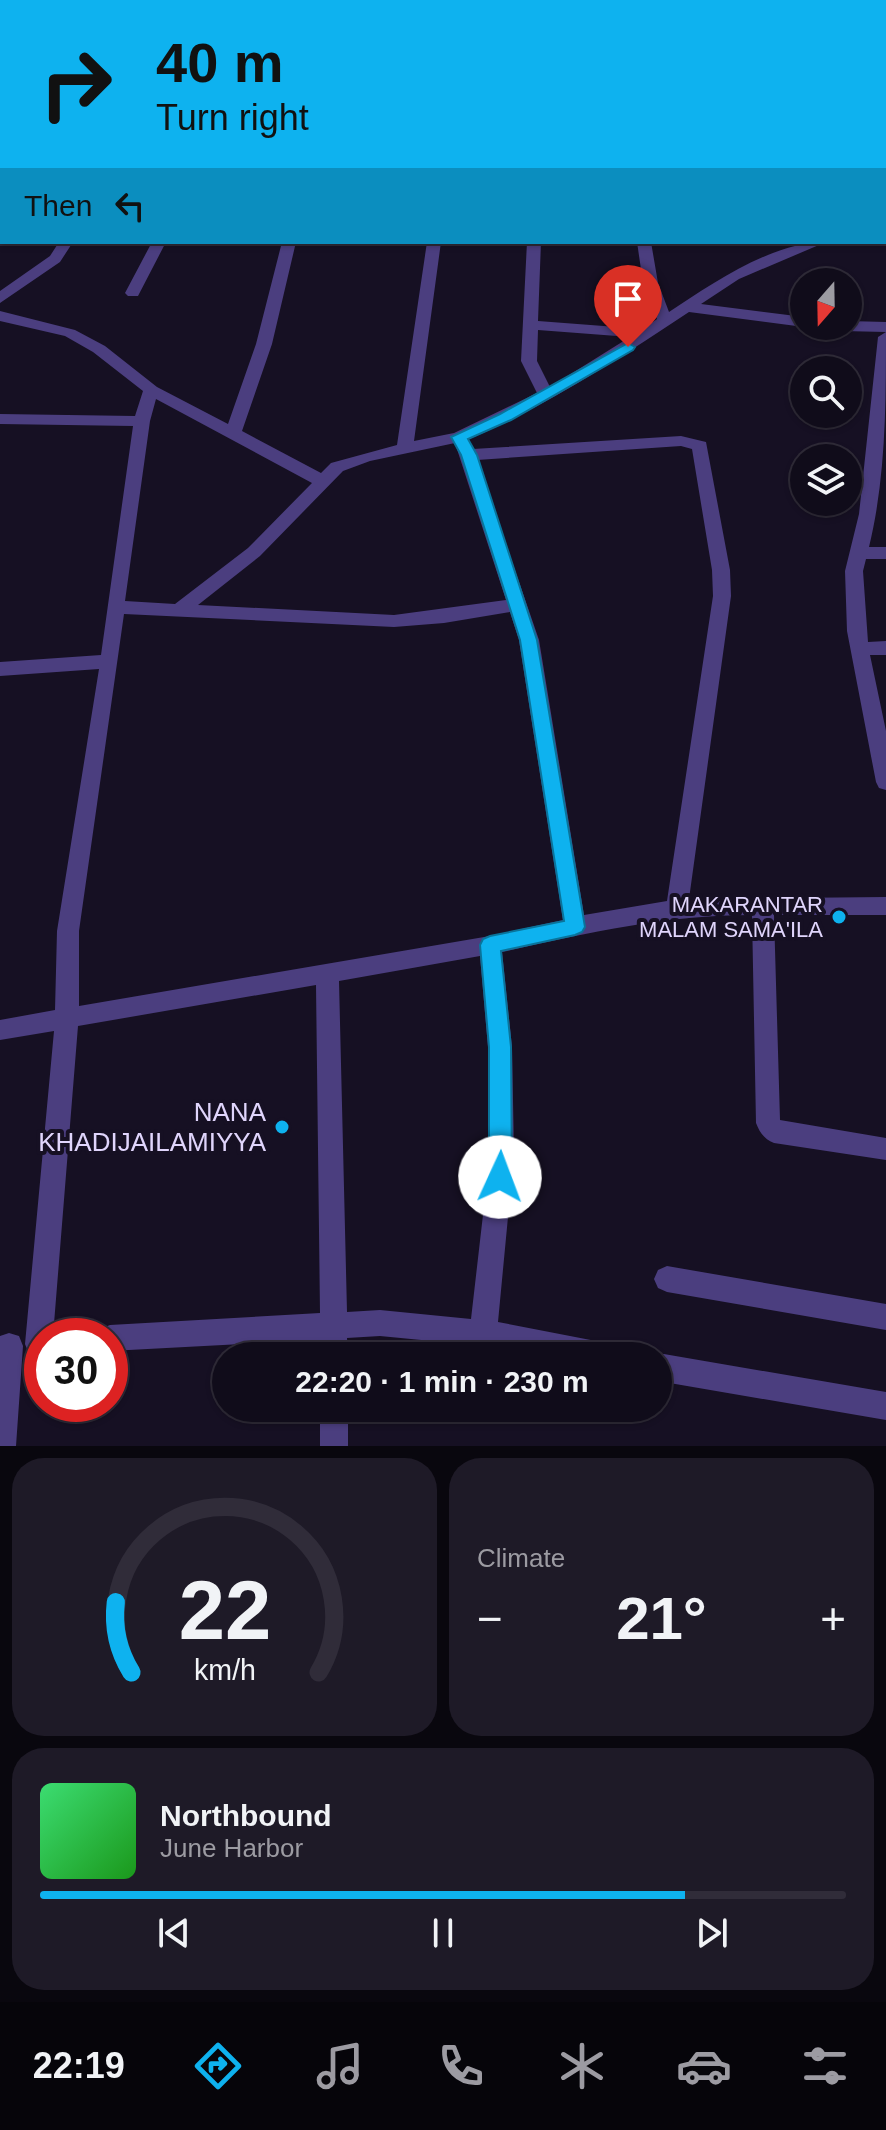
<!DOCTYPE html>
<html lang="en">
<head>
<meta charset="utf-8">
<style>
  body { margin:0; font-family:Arial,sans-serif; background:#1e1a27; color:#f1f3f6; height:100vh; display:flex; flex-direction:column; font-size:30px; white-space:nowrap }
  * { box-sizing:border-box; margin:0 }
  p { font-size:26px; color:#9c9ba2 }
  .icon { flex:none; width:44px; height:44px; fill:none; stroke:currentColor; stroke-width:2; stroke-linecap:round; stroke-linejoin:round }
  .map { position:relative; height:1446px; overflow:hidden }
  .sheet { display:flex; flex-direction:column; gap:12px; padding:12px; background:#09070e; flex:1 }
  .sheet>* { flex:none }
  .banner { position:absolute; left:0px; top:0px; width:886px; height:244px; box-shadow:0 2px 6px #0004,0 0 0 2px #302c39; background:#0eb2ef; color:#111; overflow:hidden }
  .needle { width:52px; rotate:200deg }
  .fabs { position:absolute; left:790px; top:268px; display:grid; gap:16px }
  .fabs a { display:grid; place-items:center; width:72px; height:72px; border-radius:50%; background:#100c1a; box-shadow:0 2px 6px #0004,0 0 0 2px #302c39; font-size:40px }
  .speed { position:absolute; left:24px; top:1318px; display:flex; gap:16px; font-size:40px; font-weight:700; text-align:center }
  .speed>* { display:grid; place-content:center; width:104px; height:104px; border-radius:50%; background:#100c1a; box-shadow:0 2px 6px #0004,0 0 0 2px #302c39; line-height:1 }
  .speed .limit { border:12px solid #d22; background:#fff; color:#111 }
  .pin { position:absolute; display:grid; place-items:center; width:68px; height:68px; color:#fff; margin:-82px -34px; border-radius:50% 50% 50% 0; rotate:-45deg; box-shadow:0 0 8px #0007 }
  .pin .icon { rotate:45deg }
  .me { position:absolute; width:88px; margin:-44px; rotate:2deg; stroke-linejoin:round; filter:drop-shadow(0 0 6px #0008) }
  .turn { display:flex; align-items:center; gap:28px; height:168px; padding:0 24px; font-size:36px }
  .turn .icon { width:104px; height:104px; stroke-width:2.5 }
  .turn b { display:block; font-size:56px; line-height:68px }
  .then { display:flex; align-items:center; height:76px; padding:0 24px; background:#0003; gap:16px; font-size:30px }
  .big { font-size:60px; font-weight:600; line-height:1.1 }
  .sheet .card { flex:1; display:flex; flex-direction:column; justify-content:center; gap:12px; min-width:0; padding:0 28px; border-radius:32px; background:#1e1a27 }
  .sheet .dial { align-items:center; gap:0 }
  .dial svg { height:208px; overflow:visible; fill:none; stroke:#302c39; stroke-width:7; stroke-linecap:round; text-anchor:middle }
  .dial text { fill:#f1f3f6; stroke:none }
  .song { display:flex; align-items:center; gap:24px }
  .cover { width:96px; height:96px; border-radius:12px; background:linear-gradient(135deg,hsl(140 70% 55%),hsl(120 70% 35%)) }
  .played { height:8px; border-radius:4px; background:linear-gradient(90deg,#0eb2ef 80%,#302c39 80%) }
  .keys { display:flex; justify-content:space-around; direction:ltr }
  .heat { display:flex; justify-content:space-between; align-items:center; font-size:44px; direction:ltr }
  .sheet .tiles { flex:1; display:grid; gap:12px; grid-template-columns:1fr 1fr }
  .card:last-child { grid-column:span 2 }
  .trip { position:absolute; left:212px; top:1342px; width:460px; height:80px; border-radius:40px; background:#100c1a; box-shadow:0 2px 6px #0004,0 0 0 2px #302c39; font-weight:600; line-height:80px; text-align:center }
  .menu { display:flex; height:128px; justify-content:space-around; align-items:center; background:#06050a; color:#9c9ba2 }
  .menu .icon { width:56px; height:56px }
  .menu .active { color:#0eb2ef }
  .menu b { font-size:36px; color:#f1f3f6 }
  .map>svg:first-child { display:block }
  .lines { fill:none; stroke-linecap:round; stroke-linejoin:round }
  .minor { fill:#4b3e7f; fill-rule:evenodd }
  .route { fill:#0eb2ef; stroke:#09749b; stroke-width:2 }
  .poi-dot { fill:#0eb2ef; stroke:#161023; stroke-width:3 }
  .labels { text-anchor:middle; stroke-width:8; stroke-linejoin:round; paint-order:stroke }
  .poi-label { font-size:22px; fill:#e0d5fc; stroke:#161023; text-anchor:end }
  .near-poi-label { font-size:26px; fill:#e0d5fc; stroke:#161023; text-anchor:end }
</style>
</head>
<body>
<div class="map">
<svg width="886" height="1446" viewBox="0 0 886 1446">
  <rect width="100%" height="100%" fill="#161023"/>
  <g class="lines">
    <!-- minor -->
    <path class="minor" d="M46 0H58L45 2Z
      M133 0H145V2H133Z
      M213 0H225L212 2Z
      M299 0H311L298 2Z
      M539 0H551V2H539Z
      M627 0H639V2H627Z
      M823 0H835L836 2H824Z
      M0 24H2V32H0Z
      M884 35H886V43H884Z
      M884 72 886 73V83L884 82Z
      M884 118H886V126H884Z
      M0 166H2L0 177Z
      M884 169H886V177H884Z
      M884 207H886L884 216Z
      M59 242H73L60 262 0 303V291L50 256Z
      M152 242H166L138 296H128L125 293Z
      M282 242H296L272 344 242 431 321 473 331 463 397 445 427 242H441L414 441 454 433 537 393 521 361 527 242H541L538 321 643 329 657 319 643 283 637 242H651L658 283 669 312C713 283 772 242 826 242L739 279 701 304 804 317V326H807L804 327 689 312C618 359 547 406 467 440L473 449 681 436 706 442 730 570 731 596 689 899 886 897V915H774L780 1120 886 1138V1160L774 1143C764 1139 760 1133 756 1123L752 915C665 915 587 933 502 952L512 1047 514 1154 498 1322 601 1342 611 1346 615 1356H532L483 1346 380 1336 347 1338 348 1356H320V1340L110 1351V1336H97L100 1329 110 1325 320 1313 316 985 78 1026 53 1336H42V1356L39 1357 29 1354 25 1344 54 1031 0 1040V1020L55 1010 57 931 99 669 0 676V662L101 655 133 426 0 424V414L135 416 143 391 93 352 65 336 0 321V311L75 330 105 346 157 387 228 424 256 344ZM538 330 630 337 550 387 537 361ZM156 399 312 483 248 548 175 604 125 601 150 421ZM455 443 506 600 394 615 198 605 260 556 343 471 370 461ZM681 446 692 449 712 570 713 596 667 901 584 915 539 640 477 460ZM510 612 519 640 563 920 490 936 79 1006V931L124 614 394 627 444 623ZM480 956 488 1047 490 1154 471 1319 380 1310 347 1312 339 981Z
      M848 321 886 322V332L842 331 834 326H848Z
      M886 332C886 404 886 477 869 547H886V559H866L863 571 868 642 886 641V655H870L886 731V790L879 788 876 782 847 631 845 571 859 514 878 337Z
      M667 1266 886 1304V1330L667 1292 658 1288 654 1279 658 1270Z
      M9 1333 19 1336 23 1346 16 1446H0V1336Z
      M658 1353 886 1392V1420L658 1381V1356H652Z
      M320 1408H348V1446H320Z"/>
  </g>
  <!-- route -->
  <path class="route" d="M628 343 635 347 633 350 511 420 468 439 477 455 537 640 585 927 582 932 575 935 501 951 511 1047 512 1177 509 1185 500 1188 492 1185 489 1177V1047L480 945 483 939 490 936 564 921 520 640 461 455 451 437 500 414Z"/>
  <!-- markers -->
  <g class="poi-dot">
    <circle cx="839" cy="917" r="8"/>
    <circle cx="282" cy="1127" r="8"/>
  </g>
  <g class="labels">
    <!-- poi labels -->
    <g class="poi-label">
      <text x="823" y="912">MAKARANTAR<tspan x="823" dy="25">MALAM SAMA'ILA</tspan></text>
    </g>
    <!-- near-poi labels -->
    <g class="near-poi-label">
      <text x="266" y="1121">NANA<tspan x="266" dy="30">KHADIJAILAMIYYA</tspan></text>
    </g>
  </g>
</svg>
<div class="fabs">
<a><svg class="needle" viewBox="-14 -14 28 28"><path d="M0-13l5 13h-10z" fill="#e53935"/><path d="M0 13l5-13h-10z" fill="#9c9ba2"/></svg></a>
<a><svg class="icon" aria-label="search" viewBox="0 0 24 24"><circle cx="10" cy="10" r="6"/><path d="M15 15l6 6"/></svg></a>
<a><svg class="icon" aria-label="layers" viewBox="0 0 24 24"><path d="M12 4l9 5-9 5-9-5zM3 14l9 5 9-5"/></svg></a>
</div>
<div class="speed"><div class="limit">30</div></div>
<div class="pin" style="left:628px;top:347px;background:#d93025"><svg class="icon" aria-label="arrive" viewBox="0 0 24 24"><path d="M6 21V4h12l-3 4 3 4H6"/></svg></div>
<svg class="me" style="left:500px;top:1177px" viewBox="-20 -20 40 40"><circle r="19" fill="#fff"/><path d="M0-13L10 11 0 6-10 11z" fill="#0eb2ef"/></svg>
<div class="trip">22:20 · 1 min · 230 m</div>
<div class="banner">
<div class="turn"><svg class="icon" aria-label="right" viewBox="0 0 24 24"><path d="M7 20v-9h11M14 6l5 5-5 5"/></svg><div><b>40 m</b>Turn right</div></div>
<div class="then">Then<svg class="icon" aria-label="left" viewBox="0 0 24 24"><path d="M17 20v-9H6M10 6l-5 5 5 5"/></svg></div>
</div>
</div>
<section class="sheet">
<div class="tiles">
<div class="card dial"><svg viewBox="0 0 100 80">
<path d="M14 69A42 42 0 1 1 86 69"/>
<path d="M14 69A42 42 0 0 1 8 42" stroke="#0eb2ef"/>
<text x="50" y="56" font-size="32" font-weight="700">22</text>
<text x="50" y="72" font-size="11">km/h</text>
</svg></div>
<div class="card"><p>Climate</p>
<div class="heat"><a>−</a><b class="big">21°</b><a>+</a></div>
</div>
<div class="card">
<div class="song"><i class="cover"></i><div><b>Northbound</b><p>June Harbor</p></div></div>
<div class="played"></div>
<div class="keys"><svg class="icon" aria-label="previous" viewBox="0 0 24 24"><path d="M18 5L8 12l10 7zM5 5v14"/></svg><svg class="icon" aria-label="pause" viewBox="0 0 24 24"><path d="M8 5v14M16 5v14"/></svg><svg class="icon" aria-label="next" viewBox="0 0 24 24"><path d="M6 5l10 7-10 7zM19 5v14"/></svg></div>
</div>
</div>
</section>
<nav class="menu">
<b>22:19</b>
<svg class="icon active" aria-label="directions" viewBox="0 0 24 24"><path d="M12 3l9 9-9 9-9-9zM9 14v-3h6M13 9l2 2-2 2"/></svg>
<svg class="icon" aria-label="music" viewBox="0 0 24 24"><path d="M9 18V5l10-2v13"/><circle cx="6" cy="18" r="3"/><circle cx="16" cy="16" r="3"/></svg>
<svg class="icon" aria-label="phone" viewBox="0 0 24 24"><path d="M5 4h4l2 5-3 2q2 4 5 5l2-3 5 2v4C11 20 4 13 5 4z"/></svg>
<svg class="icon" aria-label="climate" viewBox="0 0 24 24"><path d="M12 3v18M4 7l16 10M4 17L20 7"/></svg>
<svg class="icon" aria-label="car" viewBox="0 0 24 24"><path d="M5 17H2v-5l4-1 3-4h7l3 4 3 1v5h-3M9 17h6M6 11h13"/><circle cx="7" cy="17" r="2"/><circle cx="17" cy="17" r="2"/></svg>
<svg class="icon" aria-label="filters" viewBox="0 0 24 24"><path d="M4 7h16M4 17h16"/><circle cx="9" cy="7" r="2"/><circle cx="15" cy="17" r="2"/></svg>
</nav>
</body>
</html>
